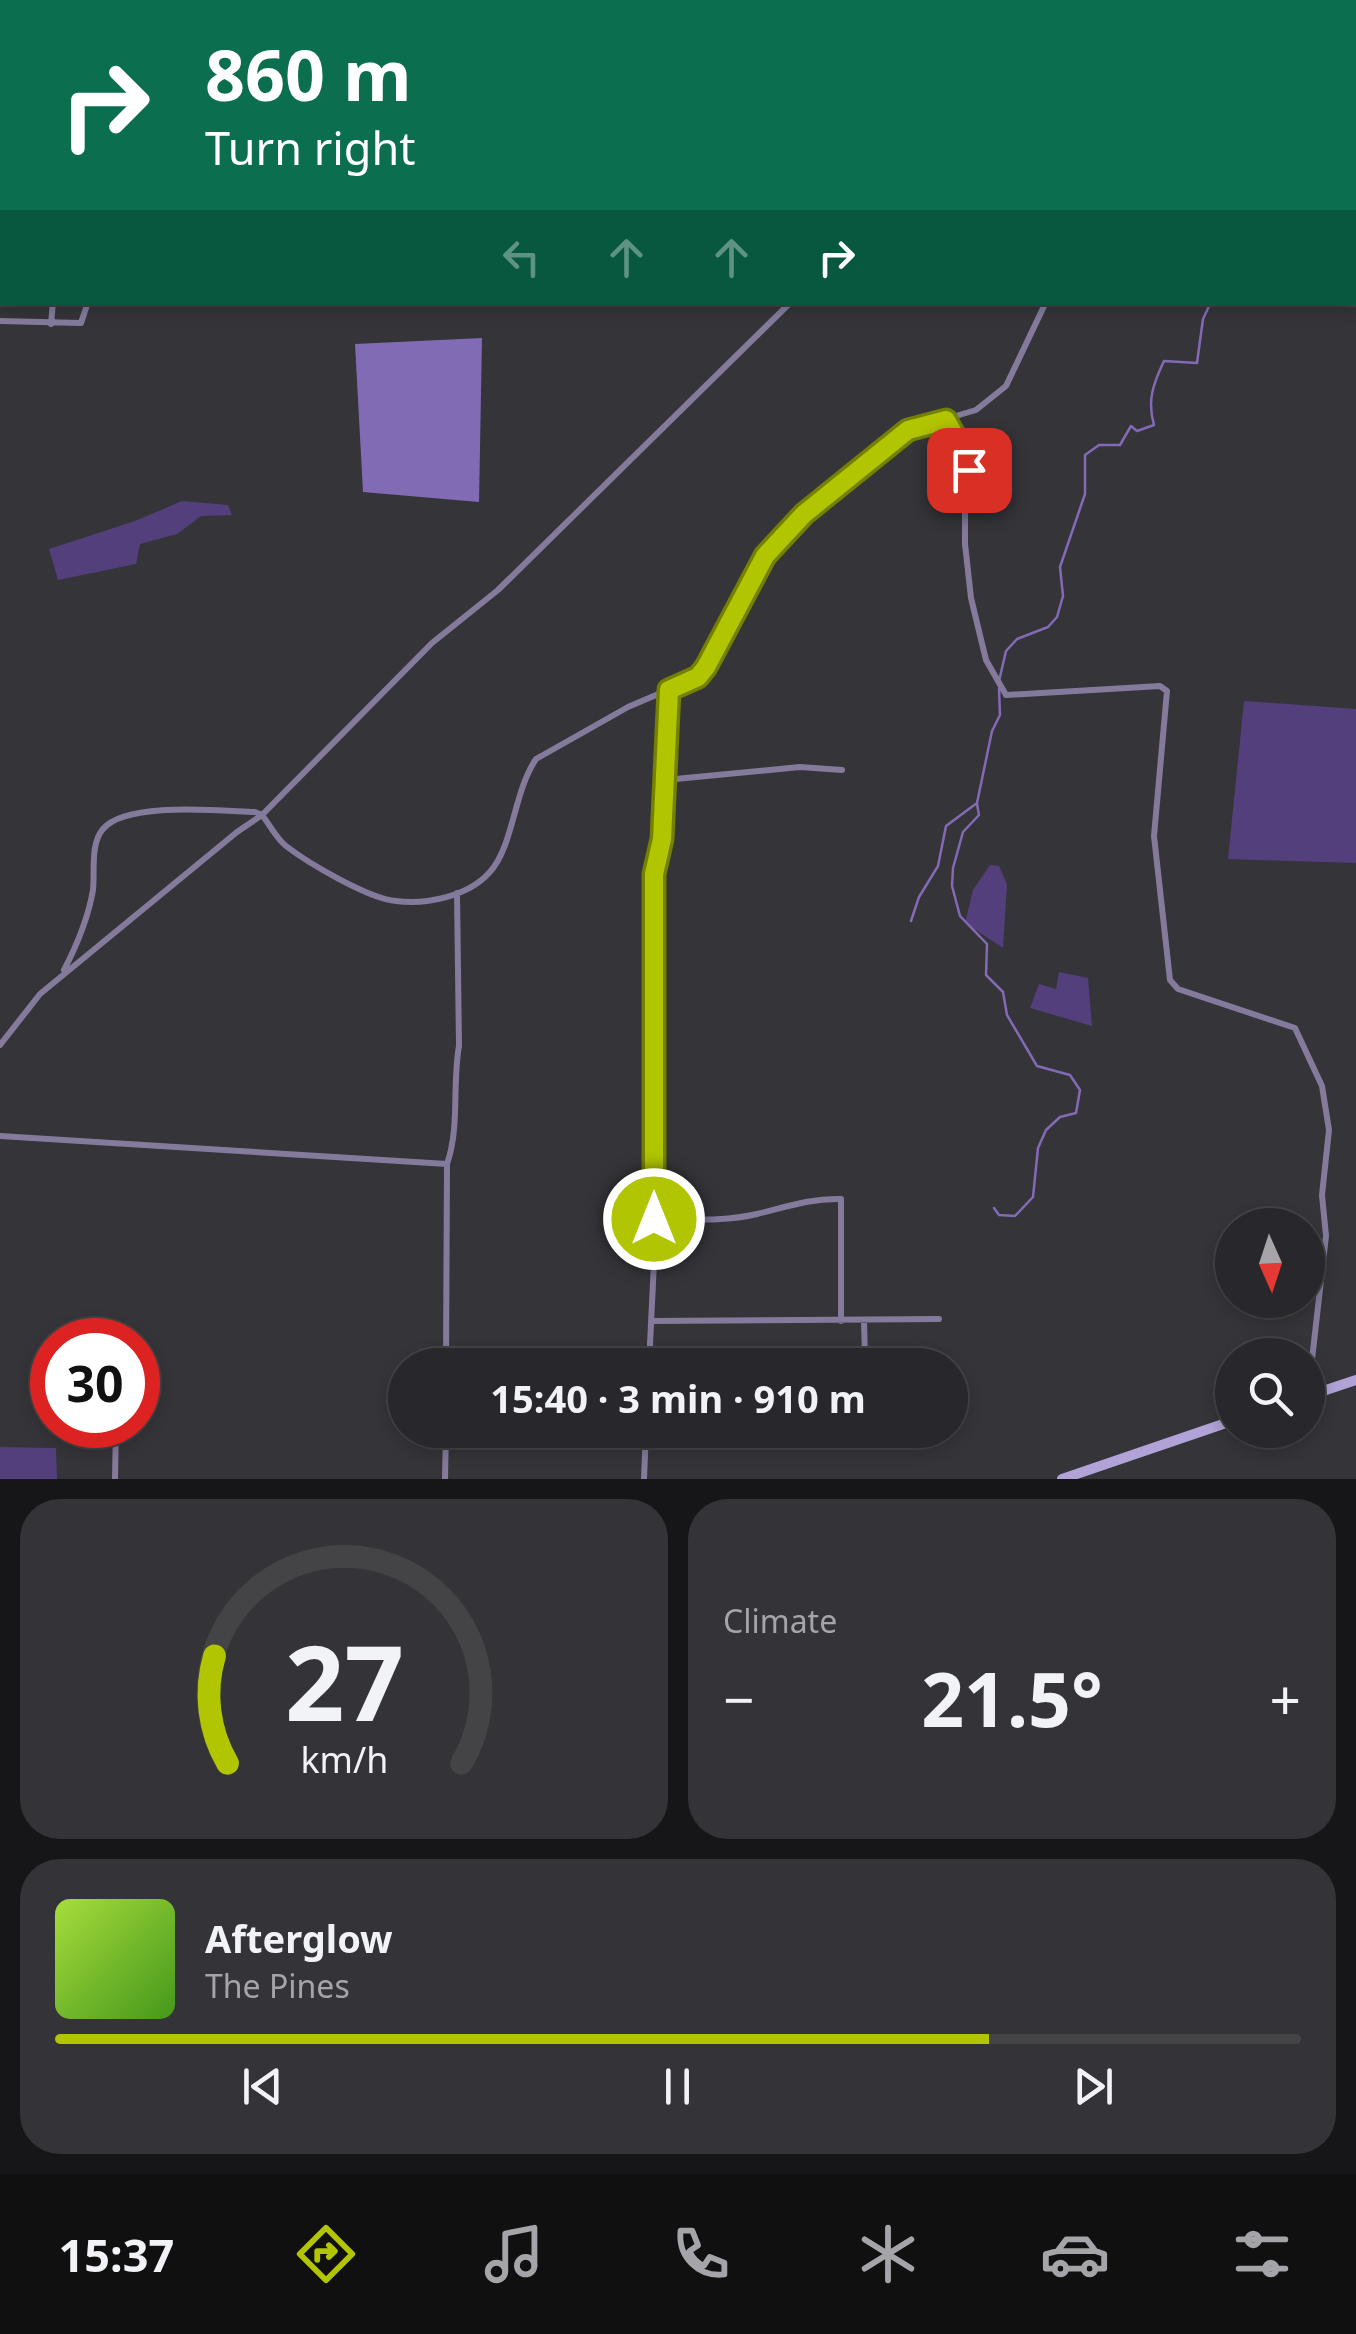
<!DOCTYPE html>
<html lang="en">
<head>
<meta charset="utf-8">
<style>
  body { margin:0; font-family:"Noto Sans",sans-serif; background:#343337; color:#f1f3f6; height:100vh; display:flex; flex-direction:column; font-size:38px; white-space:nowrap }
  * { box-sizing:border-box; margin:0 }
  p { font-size:32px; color:#a5a5a9 }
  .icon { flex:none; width:55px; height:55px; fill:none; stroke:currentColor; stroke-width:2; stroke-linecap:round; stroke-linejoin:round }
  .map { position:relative; height:1479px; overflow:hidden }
  .sheet { display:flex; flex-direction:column; gap:20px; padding:20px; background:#161518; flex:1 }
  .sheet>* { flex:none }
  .banner { position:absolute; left:0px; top:0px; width:1358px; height:305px; box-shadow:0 5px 15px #0003,0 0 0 2px #444447; background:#0b6e4f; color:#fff; overflow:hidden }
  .needle { width:65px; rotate:177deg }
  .tools { position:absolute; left:1215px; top:1208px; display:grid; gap:20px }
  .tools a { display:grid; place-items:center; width:110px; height:110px; border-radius:50%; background:#28272b; box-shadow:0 5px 15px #0003,0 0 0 2px #444447; font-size:50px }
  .speed { position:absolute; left:30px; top:1318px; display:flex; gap:20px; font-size:50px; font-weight:700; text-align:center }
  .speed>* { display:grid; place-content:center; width:130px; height:130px; border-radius:50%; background:#28272b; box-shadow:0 5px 15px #0003,0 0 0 2px #444447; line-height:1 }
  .speed .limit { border:15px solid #d22; background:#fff; color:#111 }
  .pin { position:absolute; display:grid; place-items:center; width:85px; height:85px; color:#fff; margin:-42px; border-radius:20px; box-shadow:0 5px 15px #0006 }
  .me { position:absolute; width:110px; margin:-55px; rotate:0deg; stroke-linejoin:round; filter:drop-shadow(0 0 8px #0008) }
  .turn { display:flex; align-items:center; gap:35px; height:210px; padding:0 40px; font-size:45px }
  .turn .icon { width:130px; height:130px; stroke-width:2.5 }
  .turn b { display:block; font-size:70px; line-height:85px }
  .lanes { display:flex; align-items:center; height:95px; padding:0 40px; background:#0003; justify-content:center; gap:50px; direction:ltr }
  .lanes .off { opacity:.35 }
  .big { font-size:75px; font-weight:700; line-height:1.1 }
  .sheet .card { flex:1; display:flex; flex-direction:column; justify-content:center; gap:15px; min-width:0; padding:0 35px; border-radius:40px; background:#343337 }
  .sheet .dial { align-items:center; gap:0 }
  .dial svg { height:260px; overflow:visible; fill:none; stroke:#444447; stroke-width:7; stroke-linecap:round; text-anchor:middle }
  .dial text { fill:#f1f3f6; stroke:none }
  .song { display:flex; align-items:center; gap:30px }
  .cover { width:120px; height:120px; border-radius:15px; background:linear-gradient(135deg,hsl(80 70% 55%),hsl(100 70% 35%)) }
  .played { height:10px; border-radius:5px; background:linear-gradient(90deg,#b1c500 75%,#444447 75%) }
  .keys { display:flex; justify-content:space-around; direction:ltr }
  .heat { display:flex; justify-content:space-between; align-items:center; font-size:55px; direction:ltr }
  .sheet .tiles { flex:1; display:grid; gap:20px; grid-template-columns:1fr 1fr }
  .card:last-child { grid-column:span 2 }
  .trip { position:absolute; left:388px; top:1348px; width:580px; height:100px; border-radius:50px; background:#28272b; box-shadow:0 5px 15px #0003,0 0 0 2px #444447; font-weight:700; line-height:100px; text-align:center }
  .tabs { display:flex; height:160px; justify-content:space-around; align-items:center; background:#101011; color:#a5a5a9 }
  .tabs .icon { width:70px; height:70px }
  .tabs .on { color:#b1c500 }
  .tabs b { font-size:45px; color:#f1f3f6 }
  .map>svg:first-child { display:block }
  .green { fill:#533f7c }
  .water { fill:#826bb5 }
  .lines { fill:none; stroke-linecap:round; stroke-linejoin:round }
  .stream { stroke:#826bb5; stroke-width:2.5 }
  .street { stroke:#847b9c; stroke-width:6 }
  .secondary { stroke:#b1a2d7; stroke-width:10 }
  .route-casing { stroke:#738000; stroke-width:25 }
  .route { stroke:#b1c500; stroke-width:18 }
</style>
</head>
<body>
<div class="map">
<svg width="1356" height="1479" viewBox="0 0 1356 1479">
  <rect width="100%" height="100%" fill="#353439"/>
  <!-- green -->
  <path class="green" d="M182 501 228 505 232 515 201 516 177 534 140 544 136 564 58 580 49 549 135 521Z
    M1244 701 1356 709V863L1228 859Z
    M990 865 999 866 1007 884 1003 948 965 923 973 890Z
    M1059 972 1088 978 1092 1026 1030 1008 1039 984 1056 989Z
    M0 1447 56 1448 57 1479H0Z"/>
  <!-- water -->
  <path class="water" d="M482 338 479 502 363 492 355 344Z"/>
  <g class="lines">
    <!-- stream -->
    <path class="stream" d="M1355 114H1356
      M999 681 1006 651 1017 639 1048 627 1057 617 1063 596 1060 567 1085 494V455L1099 445H1120L1131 426 1137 431 1154 425C1147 401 1153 384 1164 361L1197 363 1203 319 1211 302
      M977 804 979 815 963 832 953 868 952 886 960 916 987 944 986 975 1003 992 1007 1015 1037 1066 1070 1075 1080 1090 1076 1113 1060 1117 1046 1130 1038 1148 1033 1197 1015 1216 999 1215 994 1208
      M911 921 919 897 938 866 946 826 977 803 992 731 1000 715 999 689"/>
    <!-- street -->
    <path class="street" d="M357 2V0
      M965 2V0
      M1096 2 1099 0
      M1201 2 1203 0
      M0 321 81 323 88 302
      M51 324 53 302
      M946 421 966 456 969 471 965 500V544L971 598 986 660 1006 695 1160 686 1167 691 1154 836 1170 980 1178 989 1295 1028 1322 1086 1329 1130 1322 1195 1326 1236 1308 1395
      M665 780 800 767 842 770
      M64 970C77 945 88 919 93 890 95 872 90 844 103 829 126 801 222 811 255 812L262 815 432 643 498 590 791 302
      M0 1045 40 994 237 832 262 815C270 825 276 838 286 846 308 863 369 899 396 901 427 905 468 896 489 873 514 846 513 793 536 759L628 707 698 677 713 657 765 556 804 514 909 430 976 410 1006 386 1046 302
      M0 1136 447 1164
      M655 1219C688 1219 724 1222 757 1214 786 1207 811 1198 841 1199V1321
      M651 1321 939 1319
      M650 1355 865 1357 864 1321
      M446 1365 447 1164C460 1127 452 1085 459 1046L457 893
      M649 1365 654 1262V874L662 839 669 691
      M115 1479 116 1425
      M445 1479 446 1430
      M644 1479 646 1430"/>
    <!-- secondary -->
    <path class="secondary" d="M1308 1396 1356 1380
      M1062 1479 1232 1421"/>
  </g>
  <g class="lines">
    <!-- route casing -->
    <g class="route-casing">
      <path id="route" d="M654 1219V874L662 839 669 690 698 677 706 667 765 556 804 514 908 430 946 420 966 456 969 470"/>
    </g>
    <!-- route -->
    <use href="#route" class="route"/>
  </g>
</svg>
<div class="tools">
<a><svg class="needle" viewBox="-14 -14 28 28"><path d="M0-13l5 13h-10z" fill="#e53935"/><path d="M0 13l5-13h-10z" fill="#a5a5a9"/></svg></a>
<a><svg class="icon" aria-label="search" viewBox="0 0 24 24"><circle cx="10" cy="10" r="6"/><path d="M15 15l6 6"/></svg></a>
</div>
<div class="speed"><div class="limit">30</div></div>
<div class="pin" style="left:969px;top:470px;background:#d93025"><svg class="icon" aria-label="arrive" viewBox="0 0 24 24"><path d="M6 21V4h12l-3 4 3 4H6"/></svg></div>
<svg class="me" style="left:654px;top:1219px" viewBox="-20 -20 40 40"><circle r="17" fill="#b1c500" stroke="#fff" stroke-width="3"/><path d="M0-11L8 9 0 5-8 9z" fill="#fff"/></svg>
<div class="trip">15:40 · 3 min · 910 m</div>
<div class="banner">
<div class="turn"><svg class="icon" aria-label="right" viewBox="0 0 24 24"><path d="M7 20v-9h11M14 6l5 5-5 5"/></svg><div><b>860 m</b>Turn right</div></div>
<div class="lanes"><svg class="icon off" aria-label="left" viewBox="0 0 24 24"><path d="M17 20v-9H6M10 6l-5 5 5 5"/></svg><svg class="icon off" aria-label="ahead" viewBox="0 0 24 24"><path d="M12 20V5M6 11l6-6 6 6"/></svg><svg class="icon off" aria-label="ahead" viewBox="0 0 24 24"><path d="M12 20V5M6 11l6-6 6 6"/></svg><svg class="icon" aria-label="right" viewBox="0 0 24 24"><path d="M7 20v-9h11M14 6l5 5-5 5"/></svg></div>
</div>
</div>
<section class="sheet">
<div class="tiles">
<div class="card dial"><svg viewBox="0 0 100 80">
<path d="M14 69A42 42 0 1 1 86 69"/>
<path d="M14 69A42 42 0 0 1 10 36" stroke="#b1c500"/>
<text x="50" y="56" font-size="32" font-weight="700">27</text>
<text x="50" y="72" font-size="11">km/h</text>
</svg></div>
<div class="card"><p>Climate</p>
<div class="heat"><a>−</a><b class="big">21.5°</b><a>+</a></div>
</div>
<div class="card">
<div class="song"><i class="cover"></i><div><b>Afterglow</b><p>The Pines</p></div></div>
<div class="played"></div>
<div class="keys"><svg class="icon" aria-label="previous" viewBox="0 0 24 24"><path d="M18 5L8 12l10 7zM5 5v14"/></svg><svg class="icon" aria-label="pause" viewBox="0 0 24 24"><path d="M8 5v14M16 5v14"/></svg><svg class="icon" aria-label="next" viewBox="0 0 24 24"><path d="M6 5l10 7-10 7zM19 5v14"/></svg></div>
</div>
</div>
</section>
<nav class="tabs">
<b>15:37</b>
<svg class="icon on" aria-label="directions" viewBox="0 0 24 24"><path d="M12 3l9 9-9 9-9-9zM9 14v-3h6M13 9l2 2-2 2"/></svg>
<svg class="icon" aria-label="music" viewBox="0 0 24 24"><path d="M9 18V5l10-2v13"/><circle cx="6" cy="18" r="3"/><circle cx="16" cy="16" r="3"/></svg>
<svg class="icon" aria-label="phone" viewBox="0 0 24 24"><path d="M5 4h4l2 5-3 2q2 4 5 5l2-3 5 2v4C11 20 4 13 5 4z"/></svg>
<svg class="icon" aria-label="climate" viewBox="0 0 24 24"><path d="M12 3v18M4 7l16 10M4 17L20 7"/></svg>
<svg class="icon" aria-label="car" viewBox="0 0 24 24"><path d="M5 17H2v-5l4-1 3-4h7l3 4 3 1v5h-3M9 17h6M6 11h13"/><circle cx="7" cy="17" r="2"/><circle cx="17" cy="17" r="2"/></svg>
<svg class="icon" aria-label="filters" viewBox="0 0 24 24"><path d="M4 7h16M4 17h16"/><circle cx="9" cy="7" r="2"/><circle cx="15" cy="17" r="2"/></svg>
</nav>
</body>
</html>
